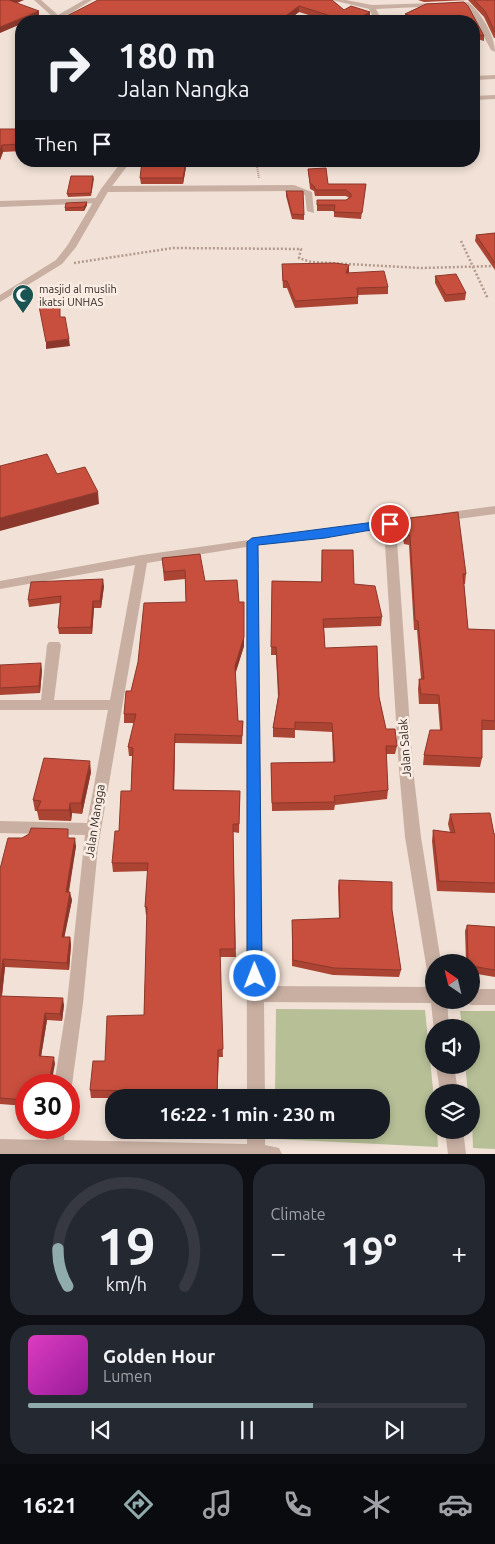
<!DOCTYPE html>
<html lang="en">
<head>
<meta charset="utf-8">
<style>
  body { margin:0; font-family:Ubuntu,sans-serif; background:#242831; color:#f1f3f6; height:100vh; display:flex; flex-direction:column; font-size:19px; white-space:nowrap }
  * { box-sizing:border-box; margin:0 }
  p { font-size:16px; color:#9ea1a6 }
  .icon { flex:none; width:28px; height:28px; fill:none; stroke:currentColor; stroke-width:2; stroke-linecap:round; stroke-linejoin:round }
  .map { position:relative; height:1154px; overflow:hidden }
  .sheet { display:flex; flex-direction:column; gap:10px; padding:10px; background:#0d0f14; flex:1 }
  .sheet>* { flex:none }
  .guide { position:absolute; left:15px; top:15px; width:465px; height:152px; border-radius:20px; box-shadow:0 2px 8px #0003; background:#171b24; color:#f1f3f6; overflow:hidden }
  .needle { width:32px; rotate:325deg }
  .buttons { position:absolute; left:425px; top:954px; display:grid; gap:10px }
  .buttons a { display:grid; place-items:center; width:55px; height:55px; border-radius:50%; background:#171b24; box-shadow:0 2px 8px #0003; font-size:25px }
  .speed { position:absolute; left:15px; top:1074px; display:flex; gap:10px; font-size:25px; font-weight:700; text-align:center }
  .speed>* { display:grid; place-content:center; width:65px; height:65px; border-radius:50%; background:#171b24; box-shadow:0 2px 8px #0003; line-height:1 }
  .speed .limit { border:8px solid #d22; background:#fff; color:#111 }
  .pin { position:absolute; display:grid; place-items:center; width:42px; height:42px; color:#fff; margin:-21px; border:2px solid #fff; border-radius:50%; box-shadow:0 1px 5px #0007 }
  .me { position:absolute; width:55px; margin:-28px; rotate:359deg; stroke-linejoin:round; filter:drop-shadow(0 0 4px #0008) }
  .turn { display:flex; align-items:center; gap:18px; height:105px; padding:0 20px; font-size:22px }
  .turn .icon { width:65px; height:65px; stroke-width:2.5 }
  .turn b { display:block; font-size:35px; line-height:42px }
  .then { display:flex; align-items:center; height:48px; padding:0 20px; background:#0003; gap:10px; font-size:19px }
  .big { font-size:38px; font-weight:700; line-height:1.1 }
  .sheet .widget { flex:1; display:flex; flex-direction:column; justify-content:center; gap:8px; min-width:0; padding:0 18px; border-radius:20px; background:#242831 }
  .sheet .dial { align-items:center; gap:0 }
  .dial svg { height:130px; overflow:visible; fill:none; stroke:#363941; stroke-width:7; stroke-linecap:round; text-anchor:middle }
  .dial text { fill:#f1f3f6; stroke:none }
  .song { display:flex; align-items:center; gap:15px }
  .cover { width:60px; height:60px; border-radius:8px; background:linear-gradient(135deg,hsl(310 70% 55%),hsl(300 70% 35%)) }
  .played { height:5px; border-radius:2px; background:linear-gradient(90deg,#90abac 65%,#363941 65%) }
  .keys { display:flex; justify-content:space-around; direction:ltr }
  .heat { display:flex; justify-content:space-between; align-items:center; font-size:28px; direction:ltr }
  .sheet .tiles { flex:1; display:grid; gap:10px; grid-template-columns:1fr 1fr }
  .widget:last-child { grid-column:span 2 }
  .trip { position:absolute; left:105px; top:1089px; width:285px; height:50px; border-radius:20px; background:#171b24; box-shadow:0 2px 8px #0003; font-weight:700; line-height:50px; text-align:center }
  .menu { display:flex; height:80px; justify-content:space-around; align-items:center; background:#090b0e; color:#9ea1a6 }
  .menu .icon { width:35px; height:35px }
  .menu .current { color:#90abac }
  .menu b { font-size:22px; color:#f1f3f6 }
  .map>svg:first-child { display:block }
  .green { fill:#b6bf96 }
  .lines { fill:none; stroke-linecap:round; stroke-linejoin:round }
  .path-far1 { stroke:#b4998c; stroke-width:2; stroke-dasharray:1 1; stroke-linecap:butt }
  .path { stroke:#b4998c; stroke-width:2.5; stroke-dasharray:2 2; stroke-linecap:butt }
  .minor { fill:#c8afa2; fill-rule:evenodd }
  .tertiary { fill:#c8afa2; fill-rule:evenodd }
  .wall { fill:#ac4434 }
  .shaded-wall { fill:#8c372b }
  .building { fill:#c84f3d; stroke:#8c372b }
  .route { fill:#1a73e8; stroke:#114b97 }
  .labels { text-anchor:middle; stroke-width:5; stroke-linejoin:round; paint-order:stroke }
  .far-poi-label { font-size:11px; fill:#332825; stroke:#f9ece2; text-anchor:start }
  .street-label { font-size:12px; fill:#332825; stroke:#f9ece2 }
</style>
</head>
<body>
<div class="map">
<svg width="495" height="1154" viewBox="0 0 495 1154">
  <rect width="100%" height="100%" fill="#f1e1d6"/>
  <!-- green -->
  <path class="green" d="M276 1009 425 1010 434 1099V1130H437L438 1147 275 1139V1130H381V1098L275 1097Z
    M460 1011H495V1149L473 1148 471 1092H468L465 1065H471V1028L462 1027Z"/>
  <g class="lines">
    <!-- path-far1 -->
    <path class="path-far1" d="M256 161 259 178"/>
    <!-- path -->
    <path class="path" d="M461 241 488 299
      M74 263 173 248 301 249 299 258 311 262 421 268 495 266"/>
    <!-- minor -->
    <path class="minor" d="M34 0H41L58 15 84 0H92L63 18 67 21 55 19Z
      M332 0H346L372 5 468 2C481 12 495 36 495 52L491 50 469 9 464 5 376 9 382 21H375L369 9Z
      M495 75V79L474 80V76Z
      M495 95V99L474 100V96Z
      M294 185 312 192 314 213 307 211 305 195 293 191 105 192 101 189 105 186Z
      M98 198 102 201 101 203 0 207V201Z
      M495 506V514L443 521 437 517 443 513Z
      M418 516 422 517 424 520 422 523 396 527 413 769 421 837 441 962H434V979L428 977 405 837 399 769 384 528 258 545 263 986 434 987V1000H447L449 1028H434V1031L431 1003 264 1002 265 1098H247L246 547 147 563 98 847 83 1003 72 1085 69 1091V1085H54L67 1003 85 835 0 833V821L87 823 108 710H0V700H41L47 645 49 642H59L61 645 54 700H110L135 565 0 589V581L142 555Z
      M471 989H495V1005H471L465 1002 464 1000H471Z
      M436 1065H454L458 1092H440Z
      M47 1128H65L64 1140 247 1144V1130H265V1145L279 1148 282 1154H0V1139L46 1140Z
      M445 1130H463L466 1154H448Z"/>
    <!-- tertiary -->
    <path class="tertiary" d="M122 161H131L109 190 76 247 62 264 0 302V295L56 260 67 246 101 189Z"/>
  </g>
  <!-- wall -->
  <path class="wall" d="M332 0 344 10 370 19 364 21H328L299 12 287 21H59V20Z
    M418 0H495V38H494L484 17 468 0 424 2Z
    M464 2 468 6 484 36V41L474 38V21H414L405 19V14L426 4Z
    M0 129H21V151L3 152 0 160Z
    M186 167 183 184H141L140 178Z
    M308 169 328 184H366L361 219 334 217V211H317V200H346L349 198 346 196H315L314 191 310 189Z
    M93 176 94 179 91 196 68 197 67 194Z
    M286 191 304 215V220L292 219 286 196Z
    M87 205 84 211H65V208Z
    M495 233V270L475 241 476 235Z
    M349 265 348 273 388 287V294L358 295V304L295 308 287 288H283L282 271Z
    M435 276 466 293 465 300 445 302 435 283Z
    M402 519 466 574 465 584H464L468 629 495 630V730H482V758L480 767 423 765 424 755 440 730 438 704H419L418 689 419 679H421L417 630H414L409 545 404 544 401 528Z
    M322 550 354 584 382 617 381 626 324 628 325 648 379 697 386 729 397 746 395 754H386L388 790 387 799 335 805 334 810 272 811 271 763 333 762 332 732 295 730V738L273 737V728L278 697 276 655H271L272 581 321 582Z
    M162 558 205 581 239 602H244V646L235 674 238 721H243L242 744 175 743 174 790 240 791 239 833 233 832 236 957H220L223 1057H219L217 1098H91L90 1090 105 1061 144 1015 147 915H146L145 907 148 871 113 872 112 863 119 831 131 791 132 756H129L128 747 134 723H124V714L131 691 186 602 185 579 164 581Z
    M104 586 101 608H94L92 634H59L58 628 60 603 29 607 28 600Z
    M0 665 42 670 40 693 0 695Z
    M91 772 82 814 72 813 71 821 39 820 37 811H35L33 800Z
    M450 814 495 834V893L437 891 432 841 433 830 450 832 448 824Z
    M69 838 76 846 69 892 72 900 64 937H70L71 945 69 970 5 967 2 996 64 1005 62 1021 47 1020 41 1056 55 1064 26 1085V1106L0 1104V869Z
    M339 880 392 910 401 970 399 977 333 975 292 966V927L339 918 338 887Z
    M467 925 495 927V977L471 973V962H466L465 931Z"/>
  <!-- shaded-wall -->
  <path class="shaded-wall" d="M10 0H24L10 6Z
    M299 6V12L287 21H279Z
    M39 11V16L28 21H21V24L0 33V27Z
    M370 12V19L364 21H355V20Z
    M2 145 3 152 0 160V151Z
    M186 161V167L183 184V178Z
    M87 202V205L84 211V207Z
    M349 265V272L345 280 346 273Z
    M69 339 70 346 46 349V342Z
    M98 492 99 504 0 531V518Z
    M103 579 104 586 101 608 100 601Z
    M93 601 94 608 92 634 91 627Z
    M244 637V646L235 675V666Z
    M41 663 42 670 40 693 39 686Z
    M175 734V743L174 799 173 790Z
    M90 761 91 772 82 814 81 803Z
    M70 803 72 813 71 821 69 810Z
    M75 838 76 846 67 900 66 892Z
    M70 892 72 900 63 944 62 937Z
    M70 937 71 945 69 970 67 963Z
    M3 959 5 967 1 1003 0 986Z
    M63 998 64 1005 62 1021 60 1014Z
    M45 1013 47 1020 40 1063 39 1056Z
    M54 1057 55 1064 51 1085H48Z"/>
  <!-- building -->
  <path class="building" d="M0 0H10H9L39 11 0 27Z
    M98 0H332L344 10 351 6 370 12 355 20 357 21H347L299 6 279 21H110L106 20 104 21H63L59 20Z
    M474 0H495V32L485 11Z
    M464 2 468 6 484 36 474 33V21H430L405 14 426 4Z
    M0 129H21V144L2 145 0 151Z
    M142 161H186L183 178H140Z
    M326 168 328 184H366L362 213 334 212 335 205H317V200H346L351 197V194L346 190H316L314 186 310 183 308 169Z
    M71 176H93L91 193 67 194Z
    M286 191H303L304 215 292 214Z
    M87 202 84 207 65 208 66 203Z
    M495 233V263L476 235Z
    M335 263 349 265 346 273 384 271 388 287 357 288 358 297 295 301 287 281H283L282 264Z
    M456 274 466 293 446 295 435 276Z
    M60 299V317H65L69 339 46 342 38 301Z
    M47 454 57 474 85 467 98 492 0 518V466Z
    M458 512 466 574H463L468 629 495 630V721L482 720V758L424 755 430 730H442L439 695 421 694 419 679H424L418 621 415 620 410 535H405L402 519Z
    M322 550H353L354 584 375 586 382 617 323 619 325 648 377 646 379 697 386 729H395L397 746H386L388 790 334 796 335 802 272 803 271 763 335 762 332 723 295 722V729L273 728 279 694 276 647H271L272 581 322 582Z
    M200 554 205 581 237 580 239 602H244V637L235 666 238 721H243L242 736 175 734 173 790 240 791 239 824H233L235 949H220L223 1049 218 1050 217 1098H133L134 1091 90 1090 93 1061H105L107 1016 144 1015 147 907H145L148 863H112L115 831H119L121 791H131L133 748 128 747 136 714H124L126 691H131L138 662 144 603 186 602 185 570 164 572 162 558Z
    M103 579 100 601H93L91 627 58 628 61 596 28 600 31 582Z
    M41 663 39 686 0 688V665Z
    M44 758 90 761 81 803H70L69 810H37L41 801 33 800Z
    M490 813 494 834H495V883L439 881 433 830 455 833 450 814Z
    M31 828 68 829V838H75L66 892H70L62 937H70L67 963 3 959 0 986V869L8 838H22L29 834Z
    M339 880 392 882V910L401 970 334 968 293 960 292 920 340 918Z
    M467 925 495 927V970L471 966V962H468Z
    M0 996 63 998 60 1014 45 1013 39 1056 54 1057 48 1085H26V1100L0 1098Z"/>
  <!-- route -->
  <path class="route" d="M390 520 394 521V526L325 538 258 545 262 976 260 981 255 983 250 981 247 976V542L252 538Z"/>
  <!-- icons -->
  <defs>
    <g id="mosque-pin" transform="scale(1.125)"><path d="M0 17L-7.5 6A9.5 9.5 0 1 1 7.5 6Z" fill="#1a5452" stroke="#f9ece2"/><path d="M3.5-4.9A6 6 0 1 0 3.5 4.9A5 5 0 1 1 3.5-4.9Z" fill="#fff"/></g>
  </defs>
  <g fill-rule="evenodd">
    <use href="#mosque-pin" x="23" y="295"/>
  </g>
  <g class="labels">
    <!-- far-poi labels -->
    <g class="far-poi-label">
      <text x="39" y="293">masjid al muslih<tspan x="39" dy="13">ikatsi UNHAS</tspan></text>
    </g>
    <!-- street labels -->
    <g class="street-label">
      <text transform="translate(405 748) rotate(-94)" y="4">Jalan Salak</text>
      <text transform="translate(95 821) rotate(-81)" y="4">Jalan Mangga</text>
    </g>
  </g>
</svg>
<div class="buttons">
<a><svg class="needle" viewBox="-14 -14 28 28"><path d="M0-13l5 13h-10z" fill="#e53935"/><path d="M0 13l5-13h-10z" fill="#9ea1a6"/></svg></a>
<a><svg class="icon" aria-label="sound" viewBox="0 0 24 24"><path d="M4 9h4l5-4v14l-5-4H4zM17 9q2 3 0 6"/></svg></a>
<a><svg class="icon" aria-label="layers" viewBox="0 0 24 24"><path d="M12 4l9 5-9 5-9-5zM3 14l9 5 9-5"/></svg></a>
</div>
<div class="speed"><div class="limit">30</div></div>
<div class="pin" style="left:390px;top:524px;background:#d93025"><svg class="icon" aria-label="arrive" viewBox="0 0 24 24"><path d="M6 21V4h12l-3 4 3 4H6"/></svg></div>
<svg class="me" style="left:255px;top:976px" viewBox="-20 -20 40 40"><circle r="17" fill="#1a73e8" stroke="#fff" stroke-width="3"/><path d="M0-11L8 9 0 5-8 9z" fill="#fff"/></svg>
<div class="trip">16:22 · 1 min · 230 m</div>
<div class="guide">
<div class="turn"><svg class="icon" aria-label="right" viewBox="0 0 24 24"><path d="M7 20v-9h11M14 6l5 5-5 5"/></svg><div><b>180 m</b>Jalan Nangka</div></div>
<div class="then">Then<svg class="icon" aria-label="arrive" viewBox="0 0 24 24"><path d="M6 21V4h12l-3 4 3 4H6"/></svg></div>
</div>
</div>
<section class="sheet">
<div class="tiles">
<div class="widget dial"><svg viewBox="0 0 100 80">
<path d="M14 69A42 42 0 1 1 86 69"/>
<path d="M14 69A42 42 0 0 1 8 46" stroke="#90abac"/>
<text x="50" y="56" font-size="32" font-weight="700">19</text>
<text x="50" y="72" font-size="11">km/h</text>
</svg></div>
<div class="widget"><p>Climate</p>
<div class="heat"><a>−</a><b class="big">19°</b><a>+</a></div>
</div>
<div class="widget">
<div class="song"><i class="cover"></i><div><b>Golden Hour</b><p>Lumen</p></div></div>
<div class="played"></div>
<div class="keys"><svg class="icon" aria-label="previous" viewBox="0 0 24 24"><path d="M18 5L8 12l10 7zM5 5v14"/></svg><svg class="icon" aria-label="pause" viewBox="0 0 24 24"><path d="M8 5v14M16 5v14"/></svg><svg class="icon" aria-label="next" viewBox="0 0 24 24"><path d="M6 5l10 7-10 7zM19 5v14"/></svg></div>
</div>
</div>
</section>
<nav class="menu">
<b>16:21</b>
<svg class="icon current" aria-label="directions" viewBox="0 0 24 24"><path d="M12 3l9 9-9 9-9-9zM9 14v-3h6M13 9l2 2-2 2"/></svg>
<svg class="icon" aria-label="music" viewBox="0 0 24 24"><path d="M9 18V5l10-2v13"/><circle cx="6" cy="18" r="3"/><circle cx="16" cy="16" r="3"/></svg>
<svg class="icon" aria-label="phone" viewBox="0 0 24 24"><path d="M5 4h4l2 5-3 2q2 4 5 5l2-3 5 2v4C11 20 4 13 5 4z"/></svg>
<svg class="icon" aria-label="climate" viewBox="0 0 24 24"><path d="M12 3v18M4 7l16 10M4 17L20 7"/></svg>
<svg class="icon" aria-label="car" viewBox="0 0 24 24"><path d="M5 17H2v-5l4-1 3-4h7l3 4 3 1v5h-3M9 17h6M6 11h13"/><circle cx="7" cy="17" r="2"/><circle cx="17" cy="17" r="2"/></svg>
</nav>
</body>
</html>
